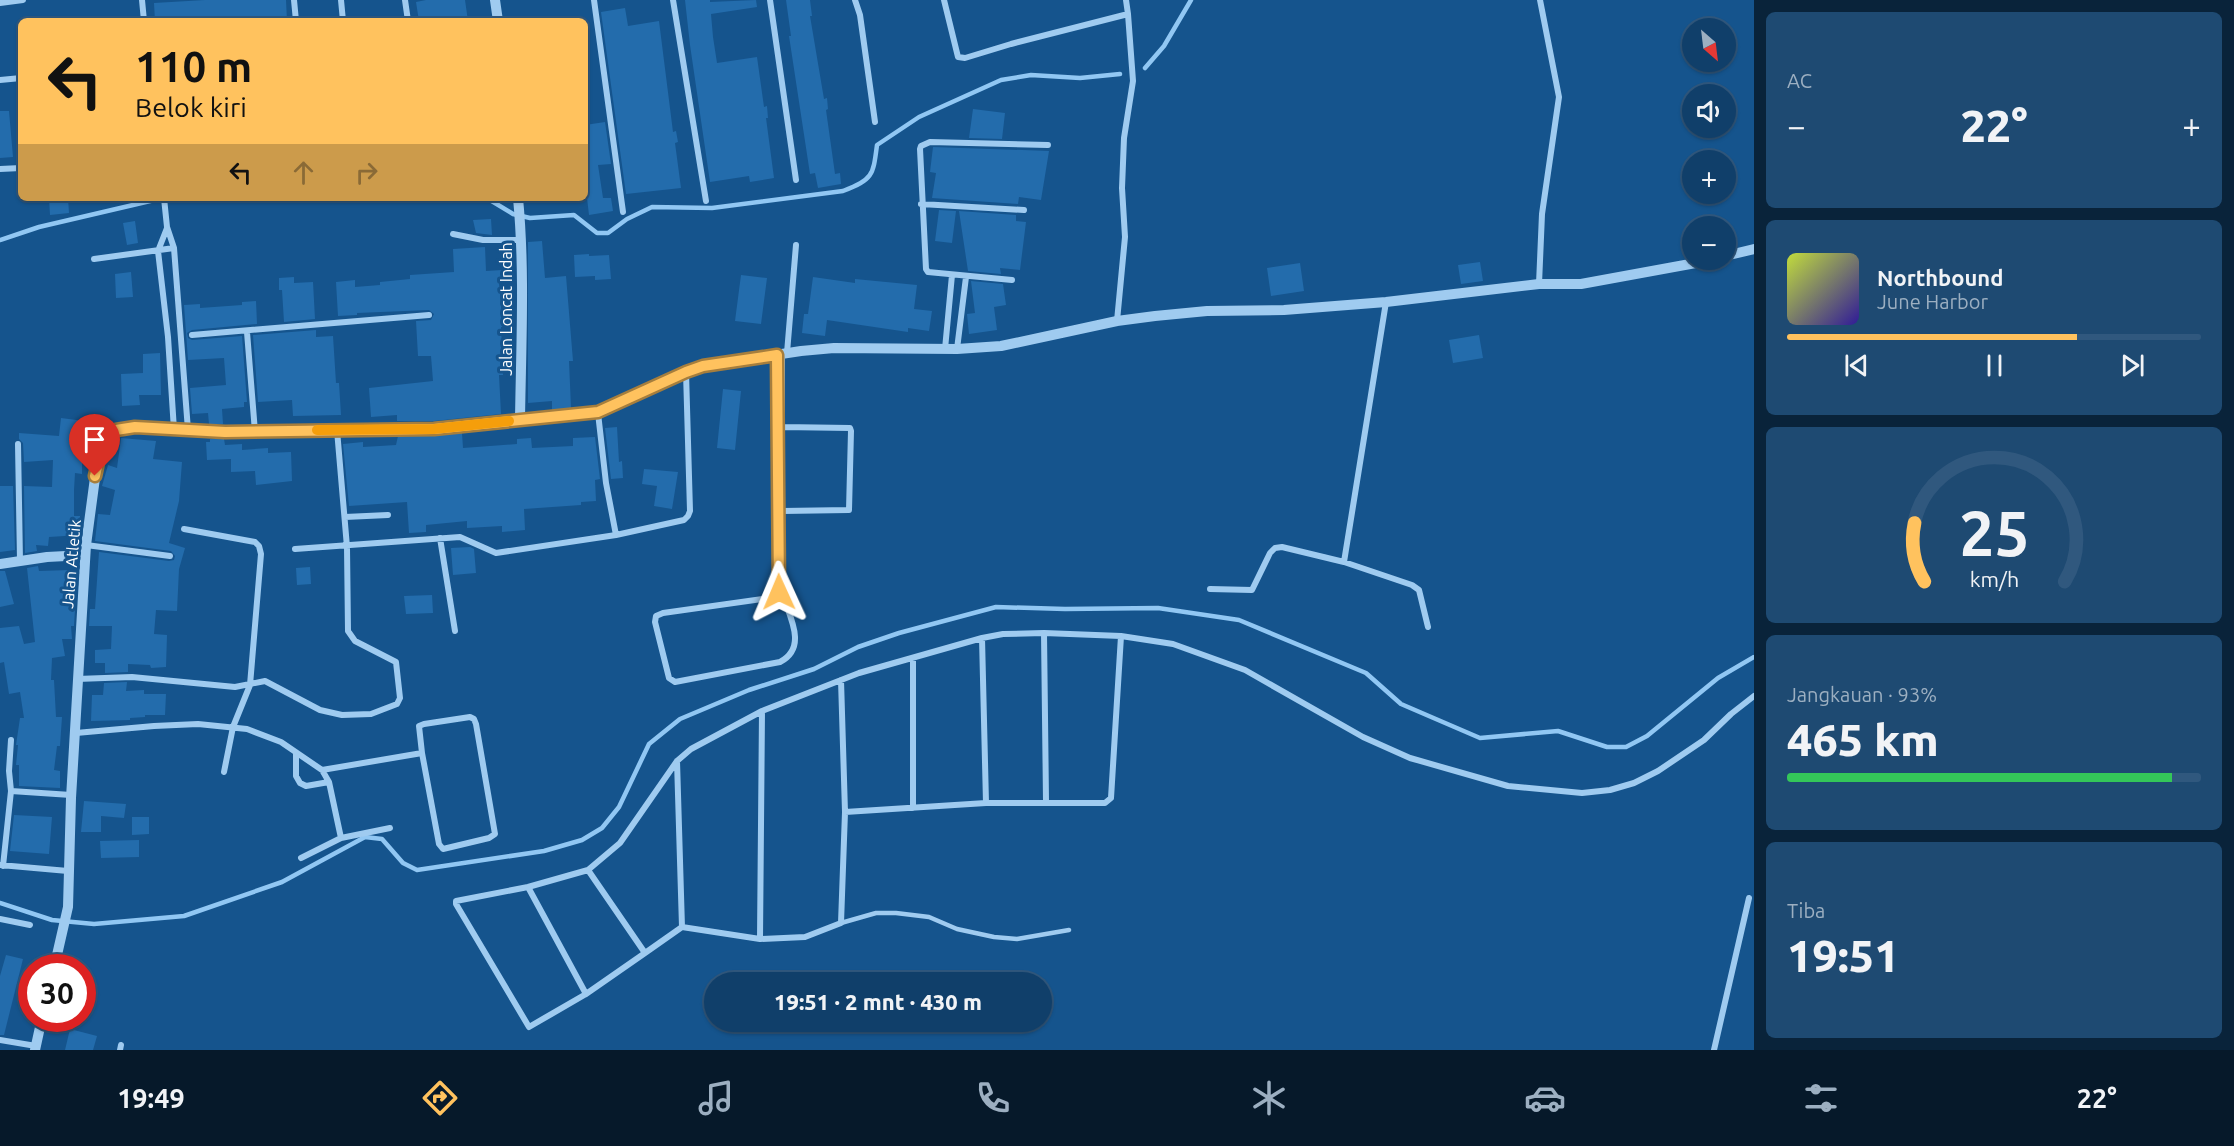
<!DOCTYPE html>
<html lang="id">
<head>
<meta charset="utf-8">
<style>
  body { margin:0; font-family:Ubuntu,sans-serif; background:#1e4a72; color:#f1f3f6; height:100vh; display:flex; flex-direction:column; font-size:22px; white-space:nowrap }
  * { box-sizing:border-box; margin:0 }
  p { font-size:20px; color:#9cafc1 }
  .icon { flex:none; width:33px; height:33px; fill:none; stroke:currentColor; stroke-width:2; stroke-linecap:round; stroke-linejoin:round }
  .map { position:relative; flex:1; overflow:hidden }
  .drawer { display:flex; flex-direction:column; gap:12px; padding:12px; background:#09233a; width:480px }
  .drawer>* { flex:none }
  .hud { position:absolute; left:18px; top:18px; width:570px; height:183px; border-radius:9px; box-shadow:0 2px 4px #0004,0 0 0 2px #30587e; background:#ffc25e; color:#111; overflow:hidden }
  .needle { width:39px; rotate:152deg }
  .fabs { position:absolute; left:1682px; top:18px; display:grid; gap:12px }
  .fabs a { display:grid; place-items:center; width:54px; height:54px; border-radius:50%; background:#103f6a; box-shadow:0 2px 4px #0004,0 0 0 2px #30587e; font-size:30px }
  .speed { position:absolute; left:18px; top:954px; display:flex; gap:12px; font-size:30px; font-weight:700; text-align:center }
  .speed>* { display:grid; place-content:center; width:78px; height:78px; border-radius:50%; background:#103f6a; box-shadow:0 2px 4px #0004,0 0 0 2px #30587e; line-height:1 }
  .speed .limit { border:9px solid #d22; background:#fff; color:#111 }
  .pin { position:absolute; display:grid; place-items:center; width:51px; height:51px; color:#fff; margin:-62px -26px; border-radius:50% 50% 50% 0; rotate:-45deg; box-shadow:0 0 6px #0007 }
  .pin .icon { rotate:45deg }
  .me { position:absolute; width:66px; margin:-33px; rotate:359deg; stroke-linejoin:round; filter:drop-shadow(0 0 4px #0008) }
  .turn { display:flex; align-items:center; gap:21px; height:126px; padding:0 18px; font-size:27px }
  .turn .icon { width:78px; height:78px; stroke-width:2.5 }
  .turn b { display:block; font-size:42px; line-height:51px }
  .lanes { display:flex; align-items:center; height:57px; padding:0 18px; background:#0003; justify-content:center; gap:30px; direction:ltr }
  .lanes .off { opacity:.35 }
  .big { font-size:45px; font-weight:800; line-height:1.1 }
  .drawer .tile { flex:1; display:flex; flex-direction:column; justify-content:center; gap:9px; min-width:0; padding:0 21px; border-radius:9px; background:#1e4a72 }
  .drawer .dial { align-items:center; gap:0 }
  .dial svg { height:156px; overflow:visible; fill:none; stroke:#30587e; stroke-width:7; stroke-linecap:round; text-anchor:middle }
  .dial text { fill:#f1f3f6; stroke:none }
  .song { display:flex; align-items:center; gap:18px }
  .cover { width:72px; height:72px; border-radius:9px; background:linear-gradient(135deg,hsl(70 70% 55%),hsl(250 70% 35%)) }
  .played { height:6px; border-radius:3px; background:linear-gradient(90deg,#ffc25e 70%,#30587e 70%) }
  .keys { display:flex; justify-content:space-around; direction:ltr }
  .heat { display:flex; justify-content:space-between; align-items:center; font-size:33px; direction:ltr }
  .charge { height:9px; border-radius:4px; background:linear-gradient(90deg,#34c759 93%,#30587e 0) }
  .trip { position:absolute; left:704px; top:972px; width:348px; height:60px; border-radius:30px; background:#103f6a; box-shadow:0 2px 4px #0004,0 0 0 2px #30587e; font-weight:800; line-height:60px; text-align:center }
  .tab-bar { display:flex; height:96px; justify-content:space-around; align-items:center; background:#06192a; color:#9cafc1 }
  .tab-bar .icon { width:42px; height:42px }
  .tab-bar .selected { color:#ffc25e }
  .tab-bar b { font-size:27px; color:#f1f3f6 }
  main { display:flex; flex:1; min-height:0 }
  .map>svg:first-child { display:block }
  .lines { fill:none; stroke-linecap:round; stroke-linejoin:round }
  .stream { stroke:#91c7f3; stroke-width:4.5 }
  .building { fill:#236cac }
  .service { stroke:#9fcbf0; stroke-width:4.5 }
  .minor { stroke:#9fcbf0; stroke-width:6 }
  .tertiary { stroke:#9fcbf0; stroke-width:10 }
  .route-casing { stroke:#a67e3d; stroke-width:15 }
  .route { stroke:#ffc25e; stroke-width:10 }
  .slow { stroke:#f59e0b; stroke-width:10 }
  .labels { text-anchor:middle; stroke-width:6; stroke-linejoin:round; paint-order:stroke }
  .street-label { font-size:16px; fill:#fff; stroke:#15548d }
</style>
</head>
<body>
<main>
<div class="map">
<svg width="1754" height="1050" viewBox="0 0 1754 1050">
  <rect width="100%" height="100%" fill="#15548d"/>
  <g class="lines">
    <!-- stream -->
    <path class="stream" d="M1145 68 1164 46 1191 0
      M422 198 430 200H490L513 214 530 218 574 215 597 233H608L627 219 652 207 712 208 843 191C873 179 873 176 877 145L919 117 1001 80 1031 75 1080 78 1120 74
      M0 240 39 227 163 198
      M0 903 52 920 94 924 184 916 282 882 365 837 382 839 403 863 417 870 544 851 582 840 602 828 619 807 649 744 680 719 749 690 814 669 858 647 899 633 996 607 1065 609 1158 608 1239 620 1366 673 1401 704 1480 738 1558 731 1607 747H1626L1647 736 1718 678 1754 657"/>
  </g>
  <!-- building -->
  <path class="building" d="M205 0H286L287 21H221V18L155 21 154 3Z
    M426 0H465L468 21H419L416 2Z
    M685 0H710V2L756 0 757 7 711 14 713 37 717 63 757 57 764 107 767 106 768 118H766L774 178 750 182 749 176 710 182 690 45Z
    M786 0H810L812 16H810L824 99 827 98 828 109 826 110 835 174 840 173 841 184 818 188 815 173 810 174 789 36H791Z
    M625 8 628 26 659 21 673 132 676 131 678 142 675 143 681 188 626 194 601 12Z
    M973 109 1005 113 1002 139 969 138Z
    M0 111H9L13 157 0 158Z
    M605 122 611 164 598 165 603 198H611L613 211 589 215 587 198H585V125Z
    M933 147 1049 151 1041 200 1019 197 1018 204 932 198 936 173 930 172Z
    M49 198H68L69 213 50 215Z
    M939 210 956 211 952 243 935 241Z
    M959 211 1016 215V221L1026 222 1020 270 1000 268 1001 274 968 271Z
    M491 219 492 235 476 233 473 220Z
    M135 221 138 243 127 245 123 223Z
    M542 241 545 278 566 276 573 361H569L571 408 552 410V401L528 403V242Z
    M485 247 486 271 502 270V283H499L503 327H501L503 375H499L501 414 434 421H397V415L371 417 369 388 433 381 431 356H418L416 321 431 320 434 314 429 310 357 313V315L338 316 336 282 355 280V287L380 285V282L410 279V275L454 272 453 249Z
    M589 254V256L609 255 611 279 595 280V276L575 277 574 255Z
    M1480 262 1483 281 1461 284 1458 265Z
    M1300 263 1304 291 1271 296 1267 268Z
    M131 272 133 297 116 298 115 274Z
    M741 275 767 278 761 324 735 321Z
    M294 277V283L313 282 315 319 284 322 282 290H279V278Z
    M813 277 855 283V279L917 285 914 309 932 311 929 331 908 328V332L827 320 825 336 802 333 804 314H808Z
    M971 281 1003 284 1006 305 994 307 997 330 969 334 967 314 975 313Z
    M256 301 257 324 192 330 187 333 188 338 192 340 242 336 247 402H244V407L222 409 223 424H209L208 413 192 414 190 388 226 385 224 358 188 360 184 305 200 304V308L242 305V302Z
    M316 330V337L333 336 336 383H339L341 415 293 416 292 400 258 402 253 335Z
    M1479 335 1483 358 1453 363 1449 340Z
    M160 353 161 395H139L140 405 122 406 121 374 143 373V354Z
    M723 389 741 391 735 450 717 448Z
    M61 418 84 421 80 459 82 460V474L75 473 74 490V516H80V535L49 537 48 546 36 545 37 551 25 553 24 486 52 487 53 460 24 462 23 443 19 439V433L59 436Z
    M617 427 619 462 622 461 623 478 611 479 605 428Z
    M462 433 463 448 517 444V439L531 438 532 448 573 446V438L595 437 600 479 595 480 596 501 581 502V505L524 509 525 530 502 532V526L467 528V521L426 525V532L409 533 407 502 349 506 343 444 363 442V447L396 445 398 436Z
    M121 438 156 441 153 459 182 462 179 501 169 543 185 548 179 569 177 611 156 610 154 634 167 635 166 667 151 668 150 665 128 664V672L105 673V663H95V650L111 649 112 626H89L90 609H95L99 552 169 561 174 560 175 556 171 551 95 541 98 514 110 515 115 490 102 486 108 465 117 468Z
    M210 439H224L225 445 242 444V450L268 448V453L291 452 292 481 256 485 255 471 231 472V459L207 460 206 442H210Z
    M644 469 678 472 672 509 654 506 657 486 642 484Z
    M0 486H13L15 550 0 552Z
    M470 547 474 549 476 573 453 575 451 548Z
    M38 566 39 571 71 570 73 609H75L74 626H71L72 639H62L65 656 52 658 51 680H54L56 717H62L60 746H57L54 770 60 771V788L19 786V765H16L18 745H16L20 718H24L20 692 9 694 4 662 0 663V628L19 626 24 644 35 642 27 568Z
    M310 567 311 584 297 585 296 568Z
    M0 571H5L14 604 0 607Z
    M432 595 433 613 406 614 404 596Z
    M127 682 126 691 144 690V694H166L165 715H145V717L130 718V720L91 721 92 695H103L104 683Z
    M84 801 126 804 124 818 101 816V832H81Z
    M14 815 52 817 49 854 10 851Z
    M132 817H149V834L132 835Z
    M139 840V857L101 858 100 841Z
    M6 955 23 959 4 1035H0V976Z
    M70 1029 97 1036 93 1050H65Z"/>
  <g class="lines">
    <!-- service -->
    <path class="service" d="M841 923 876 913H896L929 917 957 929 994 937 1017 939 1069 930"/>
    <!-- minor -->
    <path class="minor" d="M142 0 144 21
      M294 0 296 21
      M341 0 343 21
      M405 0 408 21
      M594 0 623 212
      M673 0 706 201
      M770 0 796 180
      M855 0 860 15 875 122
      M944 0 958 57 965 58 1011 44 1128 14 1133 81 1124 138 1122 188 1125 237 1117 321
      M1126 0 1128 14
      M0 3 23 0
      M0 80 21 78
      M0 169 21 168
      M164 198 167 227 174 248 188 430
      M921 204 1024 210
      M167 228 158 251 168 337 174 430
      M453 234 483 240H521
      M94 259 174 248
      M1012 280 928 272 926 269 920 149 921 146 930 142 1048 145
      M1539 284 1542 214 1559 97 1540 0
      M1386 302 1344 562 1412 585 1419 590 1428 627
      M247 332 255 432
      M192 335 429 315
      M945 349 952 275
      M957 349 966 277
      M787 353 796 245
      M777 355 778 595 777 597 663 613 656 616 655 622 669 678 675 682 780 662C807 648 791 619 783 596L777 597
      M598 413 606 483 616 535
      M782 427 850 428 851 431 849 510 782 511
      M18 444 20 561
      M782 497V354
      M345 517 388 515
      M184 529 255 542 259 546 261 554 250 685 233 727 224 772
      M440 538 455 631
      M86 545 170 556
      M295 549 460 537 496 553 616 535 684 520 688 516 690 511 686 372
      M1210 589 1252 590 1270 553 1275 548 1282 547 1344 562
      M1044 633 1046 801
      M982 638 986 803
      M913 658V808
      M77 679 132 677 235 687 265 681 320 710 342 715 371 714 397 704 400 698 396 662 355 641 348 631 347 547 337 430
      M841 680 845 812
      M762 711 760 939 805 937 841 923 845 812 986 803H1105L1111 798 1121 636
      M470 717 474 719 476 724 495 834 489 838 443 849 439 844 422 753 419 726 424 724Z
      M76 733 154 726 198 724 247 729 281 742 322 770 329 782 341 838 390 828
      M11 740 9 771 11 791
      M296 753V776L300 783 306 786 329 782
      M677 761 682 927 760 939
      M322 770 422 753
      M301 858 341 838
      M0 865 68 871
      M3 866 11 791 71 795
      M588 870 645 953 682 927
      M528 887 586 994 645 953
      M0 919 30 925
      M586 994 529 1027 456 904V901L528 887 588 870 620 843 677 761 691 749 762 711 859 673 982 638 1003 634 1044 633 1121 636 1173 644 1245 670 1363 737 1410 758 1508 786 1582 793 1610 790 1634 783 1658 771 1704 740 1731 714 1754 696
      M0 1040 36 1046
      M120 1050 121 1045
      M1714 1050 1749 898"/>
    <!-- tertiary -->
    <path class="tertiary" d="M495 0 498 21
      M518 198C525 271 521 346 520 420
      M1725 256 1754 249
      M0 564 47 557 85 555
      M54 968 68 907 71 798 86 545 97 463 103 440 116 430 135 427 225 432 434 428 598 413 686 372 703 366 801 351 834 348 957 349 1001 346 1117 321 1155 316 1207 311 1284 310 1386 302 1539 284H1581L1712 260
      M35 1050 42 1018"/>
  </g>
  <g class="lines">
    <!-- route casing -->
    <g class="route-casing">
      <path id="route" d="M95 476 103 440 116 430 135 427 225 432 434 429 598 412 686 372 703 366 777 355 779 592"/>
    </g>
    <!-- route -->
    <use href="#route" class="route"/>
    <!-- slow -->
    <path class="slow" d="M317 430 434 429 509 421"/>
  </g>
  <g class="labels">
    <!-- street labels -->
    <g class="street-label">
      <text transform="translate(506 309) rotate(-90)" y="6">Jalan Loncat Indah</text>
      <text transform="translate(71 564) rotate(-85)" y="6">Jalan Atletik</text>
    </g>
  </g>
</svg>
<div class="fabs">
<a><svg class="needle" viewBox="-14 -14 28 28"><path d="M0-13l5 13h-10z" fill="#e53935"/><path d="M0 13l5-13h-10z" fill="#9cafc1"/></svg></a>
<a><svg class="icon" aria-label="sound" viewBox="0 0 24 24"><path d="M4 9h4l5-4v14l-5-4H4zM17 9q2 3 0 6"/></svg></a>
<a>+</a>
<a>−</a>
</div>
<div class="speed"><div class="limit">30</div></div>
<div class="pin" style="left:95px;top:476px;background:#d93025"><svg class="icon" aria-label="arrive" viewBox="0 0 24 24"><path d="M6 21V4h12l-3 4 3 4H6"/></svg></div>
<svg class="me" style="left:779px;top:592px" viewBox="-20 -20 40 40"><path d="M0-17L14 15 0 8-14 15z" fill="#ffc25e" stroke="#fff" stroke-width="4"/></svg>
<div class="trip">19:51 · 2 mnt · 430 m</div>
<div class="hud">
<div class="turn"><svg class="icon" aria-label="left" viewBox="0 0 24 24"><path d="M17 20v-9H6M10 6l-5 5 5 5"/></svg><div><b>110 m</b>Belok kiri</div></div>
<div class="lanes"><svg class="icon" aria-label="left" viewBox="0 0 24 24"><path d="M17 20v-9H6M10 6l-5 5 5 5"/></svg><svg class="icon off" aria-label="ahead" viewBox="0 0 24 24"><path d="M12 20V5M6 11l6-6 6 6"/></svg><svg class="icon off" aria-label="right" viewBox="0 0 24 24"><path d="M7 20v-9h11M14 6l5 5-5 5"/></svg></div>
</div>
</div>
<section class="drawer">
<div class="tile"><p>AC</p>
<div class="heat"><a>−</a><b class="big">22°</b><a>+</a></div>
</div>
<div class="tile">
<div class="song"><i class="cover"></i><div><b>Northbound</b><p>June Harbor</p></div></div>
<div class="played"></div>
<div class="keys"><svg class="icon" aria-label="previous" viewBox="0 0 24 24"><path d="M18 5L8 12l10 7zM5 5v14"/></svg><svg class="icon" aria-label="pause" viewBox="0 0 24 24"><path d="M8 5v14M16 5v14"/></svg><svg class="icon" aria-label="next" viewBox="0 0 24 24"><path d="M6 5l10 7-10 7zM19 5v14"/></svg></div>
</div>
<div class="tile dial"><svg viewBox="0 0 100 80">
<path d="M14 69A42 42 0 1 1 86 69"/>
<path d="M14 69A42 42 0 0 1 9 39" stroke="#ffc25e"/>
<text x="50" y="56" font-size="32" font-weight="700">25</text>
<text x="50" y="72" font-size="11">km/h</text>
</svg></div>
<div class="tile"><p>Jangkauan · 93%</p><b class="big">465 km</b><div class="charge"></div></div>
<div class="tile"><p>Tiba</p><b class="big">19:51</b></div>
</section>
</main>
<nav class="tab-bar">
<b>19:49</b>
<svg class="icon selected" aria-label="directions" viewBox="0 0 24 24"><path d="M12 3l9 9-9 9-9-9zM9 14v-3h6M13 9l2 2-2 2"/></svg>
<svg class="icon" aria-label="music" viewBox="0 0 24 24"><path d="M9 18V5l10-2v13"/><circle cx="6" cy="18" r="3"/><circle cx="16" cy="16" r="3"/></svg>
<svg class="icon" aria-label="phone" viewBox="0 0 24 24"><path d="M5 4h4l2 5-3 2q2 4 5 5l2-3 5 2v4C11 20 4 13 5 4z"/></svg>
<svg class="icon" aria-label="climate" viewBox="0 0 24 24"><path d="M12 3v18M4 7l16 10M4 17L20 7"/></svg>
<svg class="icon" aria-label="car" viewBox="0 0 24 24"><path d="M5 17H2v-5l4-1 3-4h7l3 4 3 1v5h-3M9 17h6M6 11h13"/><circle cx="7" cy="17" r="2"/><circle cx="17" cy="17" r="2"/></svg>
<svg class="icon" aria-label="filters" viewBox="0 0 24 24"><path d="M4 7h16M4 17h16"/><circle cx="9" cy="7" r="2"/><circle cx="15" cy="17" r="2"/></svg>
<b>22°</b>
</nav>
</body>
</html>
